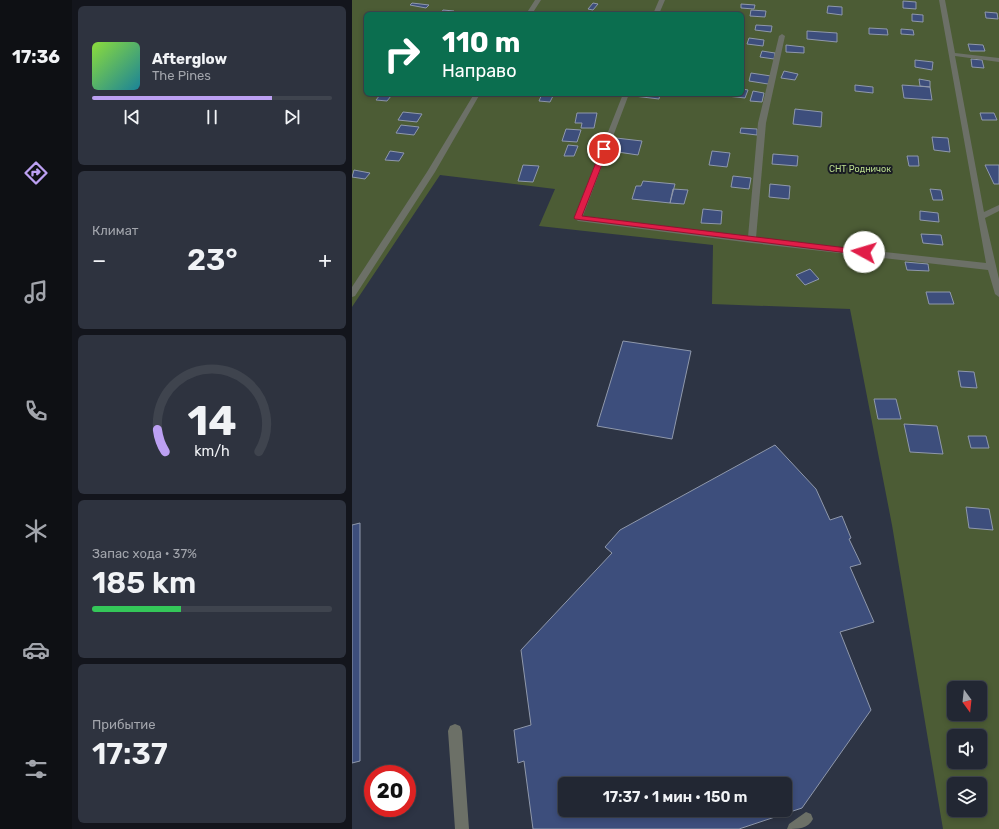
<!DOCTYPE html>
<html lang="ru">
<head>
<meta charset="utf-8">
<style>
  body { margin:0; font-family:Rubik,sans-serif; background:#2e333f; color:#f1f3f6; height:100vh; display:flex; flex-direction:column; font-size:15px; white-space:nowrap }
  * { box-sizing:border-box; margin:0 }
  p { font-size:13px; color:#a2a5ac }
  .icon { flex:none; width:22px; height:22px; fill:none; stroke:currentColor; stroke-width:2; stroke-linecap:round; stroke-linejoin:round }
  .map { position:relative; flex:1; overflow:hidden }
  .panel { display:flex; flex-direction:column; gap:6px; padding:6px; background:#13151c; width:280px }
  .panel>* { flex:none }
  .guide { position:absolute; left:12px; top:12px; width:380px; height:84px; border-radius:6px; box-shadow:0 2px 6px #0003,0 0 0 1px #3f444e; background:#0b6e4f; color:#fff; overflow:hidden }
  .needle { width:26px; rotate:165deg }
  .buttons { position:absolute; left:595px; top:681px; display:grid; gap:8px }
  .buttons a { display:grid; place-items:center; width:40px; height:40px; border-radius:6px; background:#222733; box-shadow:0 2px 6px #0003,0 0 0 1px #3f444e; font-size:20px }
  .speed { position:absolute; left:12px; top:765px; display:flex; gap:8px; font-size:20px; font-weight:700; text-align:center }
  .speed>* { display:grid; place-content:center; width:52px; height:52px; border-radius:50%; background:#222733; box-shadow:0 2px 6px #0003,0 0 0 1px #3f444e; line-height:1 }
  .speed .limit { border:6px solid #d22; background:#fff; color:#111 }
  .pin { position:absolute; display:grid; place-items:center; width:34px; height:34px; color:#fff; margin:-17px; border:2px solid #fff; border-radius:50%; box-shadow:0 1px 4px #0007 }
  .me { position:absolute; width:44px; margin:-22px; rotate:276deg; stroke-linejoin:round; filter:drop-shadow(0 0 3px #0008) }
  .turn { display:flex; align-items:center; gap:14px; height:84px; padding:0 12px; font-size:18px }
  .turn .icon { width:52px; height:52px; stroke-width:2.5 }
  .turn b { display:block; font-size:28px; line-height:34px }
  .big { font-size:30px; font-weight:600; line-height:1.1 }
  .panel .widget { flex:1; display:flex; flex-direction:column; justify-content:center; gap:6px; min-width:0; padding:0 14px; border-radius:6px; background:#2e333f }
  .panel .dial { align-items:center; gap:0 }
  .dial svg { height:104px; overflow:visible; fill:none; stroke:#3f444e; stroke-width:7; stroke-linecap:round; text-anchor:middle }
  .dial text { fill:#f1f3f6; stroke:none }
  .song { display:flex; align-items:center; gap:12px }
  .cover { width:48px; height:48px; border-radius:6px; background:linear-gradient(135deg,hsl(90 70% 55%),hsl(190 70% 35%)) }
  .played { height:4px; border-radius:2px; background:linear-gradient(90deg,#bca0f2 75%,#3f444e 75%) }
  .keys { display:flex; justify-content:space-around; direction:ltr }
  .heat { display:flex; justify-content:space-between; align-items:center; font-size:22px; direction:ltr }
  .charge { height:6px; border-radius:3px; background:linear-gradient(90deg,#34c759 37%,#3f444e 0) }
  .trip { position:absolute; left:206px; top:777px; width:234px; height:40px; border-radius:6px; background:#222733; box-shadow:0 2px 6px #0003,0 0 0 1px #3f444e; font-weight:600; line-height:40px; text-align:center }
  main { display:flex; flex:1; min-height:0 }
  .tab-bar { display:flex; flex-direction:column; width:72px; justify-content:space-around; align-items:center; background:#0e1014; color:#a2a5ac }
  .tab-bar .icon { width:28px; height:28px }
  .tab-bar .selected { color:#bca0f2 }
  .tab-bar b { font-size:18px; color:#f1f3f6 }
  .map>svg:first-child { display:block }
  .green { fill:#4c5c35; fill-rule:evenodd }
  .building { fill:#3d4e7c; stroke:#8f98ab; fill-rule:evenodd }
  .lines { fill:none; stroke-linecap:round; stroke-linejoin:round }
  .lane { fill:#6c7067; fill-rule:evenodd }
  .route { fill:#e11d48; stroke:#92132f }
  .labels { text-anchor:middle; stroke-width:4; stroke-linejoin:round; paint-order:stroke }
  .far-park-label { font-size:9px; fill:#bbdd8d; stroke:#191c23 }
</style>
</head>
<body>
<main>
<nav class="tab-bar">
<b>17:36</b>
<svg class="icon selected" aria-label="directions" viewBox="0 0 24 24"><path d="M12 3l9 9-9 9-9-9zM9 14v-3h6M13 9l2 2-2 2"/></svg>
<svg class="icon" aria-label="music" viewBox="0 0 24 24"><path d="M9 18V5l10-2v13"/><circle cx="6" cy="18" r="3"/><circle cx="16" cy="16" r="3"/></svg>
<svg class="icon" aria-label="phone" viewBox="0 0 24 24"><path d="M5 4h4l2 5-3 2q2 4 5 5l2-3 5 2v4C11 20 4 13 5 4z"/></svg>
<svg class="icon" aria-label="climate" viewBox="0 0 24 24"><path d="M12 3v18M4 7l16 10M4 17L20 7"/></svg>
<svg class="icon" aria-label="car" viewBox="0 0 24 24"><path d="M5 17H2v-5l4-1 3-4h7l3 4 3 1v5h-3M9 17h6M6 11h13"/><circle cx="7" cy="17" r="2"/><circle cx="17" cy="17" r="2"/></svg>
<svg class="icon" aria-label="filters" viewBox="0 0 24 24"><path d="M4 7h16M4 17h16"/><circle cx="9" cy="7" r="2"/><circle cx="15" cy="17" r="2"/></svg>
</nav>
<section class="panel">
<div class="widget">
<div class="song"><i class="cover"></i><div><b>Afterglow</b><p>The Pines</p></div></div>
<div class="played"></div>
<div class="keys"><svg class="icon" aria-label="previous" viewBox="0 0 24 24"><path d="M18 5L8 12l10 7zM5 5v14"/></svg><svg class="icon" aria-label="pause" viewBox="0 0 24 24"><path d="M8 5v14M16 5v14"/></svg><svg class="icon" aria-label="next" viewBox="0 0 24 24"><path d="M6 5l10 7-10 7zM19 5v14"/></svg></div>
</div>
<div class="widget"><p>Климат</p>
<div class="heat"><a>−</a><b class="big">23°</b><a>+</a></div>
</div>
<div class="widget dial"><svg viewBox="0 0 100 80">
<path d="M14 69A42 42 0 1 1 86 69"/>
<path d="M14 69A42 42 0 0 1 8 52" stroke="#bca0f2"/>
<text x="50" y="56" font-size="32" font-weight="700">14</text>
<text x="50" y="72" font-size="11">km/h</text>
</svg></div>
<div class="widget"><p>Запас хода · 37%</p><b class="big">185 km</b><div class="charge"></div></div>
<div class="widget"><p>Прибытие</p><b class="big">17:37</b></div>
</section>
<div class="map">
<svg width="647" height="829" viewBox="0 0 647 829">
  <rect width="100%" height="100%" fill="#2d3444"/>
  <!-- green -->
  <path class="green" d="M0 0H647V829H591L540 525 498 309 360 304 361 245 187 226 203 189 88 175 0 307ZM14 14H390V94H14ZM602 688H628V714H602ZM602 736H628V762H602ZM602 784H628V810H602Z"/>
  <!-- building -->
  <path class="building" d="M551 1 564 2V9L551 8Z
    M60 3 77 5 74 8 58 5Z
    M241 3 246 4 241 10 236 9Z
    M389 4 403 5 402 9 389 8Z
    M476 6 490 7V15L475 13Z
    M91 10 102 11 100 14H89Z
    M399 10 414 11 413 17 398 16Z
    M633 12 645 13 646 19 634 18Z
    M560 14 571 15V22L560 21Z
    M404 25 420 26 419 32 403 30Z
    M517 28 535 29 536 35 517 34Z
    M549 29 561 30 562 35 549 34Z
    M455 31 485 33V42L455 39Z
    M397 38 412 40 411 46 395 44Z
    M616 44 631 45 633 51H618Z
    M434 45 452 47V53L434 52Z
    M410 51 423 53 422 59 408 57Z
    M619 59 630 60 632 68 620 67Z
    M563 60 581 62 580 70 563 67Z
    M432 71 446 74 443 80 429 78Z
    M399 73 419 76 416 84 397 81Z
    M567 79 578 81V87L568 86Z
    M503 85 521 87V93L503 91Z
    M550 85 578 87 580 100 552 98Z
    M390 89 396 90 393 98 375 96V94H390Z
    M401 91 412 93 410 102 398 101Z
    M190 94H202L198 102 187 101Z
    M283 94H308L307 99 282 96Z
    M28 95 39 96 35 101 24 100Z
    M443 109 470 112 469 127 441 124Z
    M51 112 70 114 65 122 46 120Z
    M225 113H245L242 128H229L230 123H223Z
    M628 113H642L645 120H630Z
    M49 125 67 127 62 135 44 133Z
    M389 128 405 129V135L388 133Z
    M214 129 229 130 225 142 210 141Z
    M580 137 596 138 598 152 582 150Z
    M264 138 290 141 286 155 259 151Z
    M216 145 226 146 222 156H212Z
    M38 151 52 153 47 161 33 160Z
    M360 151 378 153 375 167 357 165Z
    M421 154 446 156 445 166 420 164Z
    M555 156H566L567 166H557Z
    M171 165 187 166 181 182 166 181Z
    M633 165H647V184H642Z
    M2 170 18 173 13 179 0 177Z
    M381 176 399 178 397 189 379 187Z
    M291 181 323 184 318 203 280 199 284 186H289Z
    M418 184 438 186 437 199 417 197Z
    M321 189 336 190 332 204 318 203Z
    M578 189 589 190 591 200H581Z
    M351 209 370 211 369 224 349 223Z
    M568 211 586 213 587 222 568 220Z
    M569 234 589 235 591 245 571 243Z
    M553 262 576 264 577 271 555 270Z
    M458 269 467 279 453 285 444 275Z
    M574 292H598L602 304H577Z
    M271 341 339 351 320 439 245 426Z
    M606 371 622 372 625 388 609 387Z
    M522 399H544L549 419H526Z
    M552 424 585 426 591 454 558 452Z
    M616 436H634L637 448H619Z
    M423 445 464 489 478 520 490 516 499 538 497 539 509 564 498 567 522 622 488 632 519 710 450 808 387 829H181L172 761 166 763 162 730 179 725 169 650 260 553 253 547 268 530ZM213 784H433V810H213Z
    M614 507 637 509 641 530 617 528Z
    M8 523V761L0 763V525Z"/>
  <g class="lines">
    <!-- lane -->
    <path class="lane" d="M183 0H189L180 14H174Z
      M307 0H313L307 14H301Z
      M587 0H593L603 53 647 58V62L603 56 632 212 647 205V211L633 218 647 279V297L643 294 636 270 400 243 226 221 222 218 271 94H277L231 216 396 237 406 123 427 36 430 34 433 36 414 123 404 238 634 263Z
      M122 94H128L83 172 3 296 0 297V287L75 172Z
      M103 724 108 726 110 731 117 829H103L96 731 98 726Z
      M454 812 459 814 461 819C456 829 446 829 435 829L437 824Z"/>
  </g>
  <!-- route -->
  <path class="route" d="M250 147 256 149 230 216 512 250 516 252 512 255 223 219 222 218Z"/>
  <g class="labels">
    <!-- far-park labels -->
    <g class="far-park-label">
      <text x="508" y="172">СНТ Родничок</text>
    </g>
  </g>
</svg>
<div class="buttons">
<a><svg class="needle" viewBox="-14 -14 28 28"><path d="M0-13l5 13h-10z" fill="#e53935"/><path d="M0 13l5-13h-10z" fill="#a2a5ac"/></svg></a>
<a><svg class="icon" aria-label="sound" viewBox="0 0 24 24"><path d="M4 9h4l5-4v14l-5-4H4zM17 9q2 3 0 6"/></svg></a>
<a><svg class="icon" aria-label="layers" viewBox="0 0 24 24"><path d="M12 4l9 5-9 5-9-5zM3 14l9 5 9-5"/></svg></a>
</div>
<div class="speed"><div class="limit">20</div></div>
<div class="pin" style="left:252px;top:149px;background:#d93025"><svg class="icon" aria-label="arrive" viewBox="0 0 24 24"><path d="M6 21V4h12l-3 4 3 4H6"/></svg></div>
<svg class="me" style="left:512px;top:252px" viewBox="-20 -20 40 40"><circle r="19" fill="#fff"/><path d="M0-13L10 11 0 6-10 11z" fill="#e11d48"/></svg>
<div class="trip">17:37 · 1 мин · 150 m</div>
<div class="guide">
<div class="turn"><svg class="icon" aria-label="right" viewBox="0 0 24 24"><path d="M7 20v-9h11M14 6l5 5-5 5"/></svg><div><b>110 m</b>Направо</div></div>
</div>
</div>
</main>
</body>
</html>
